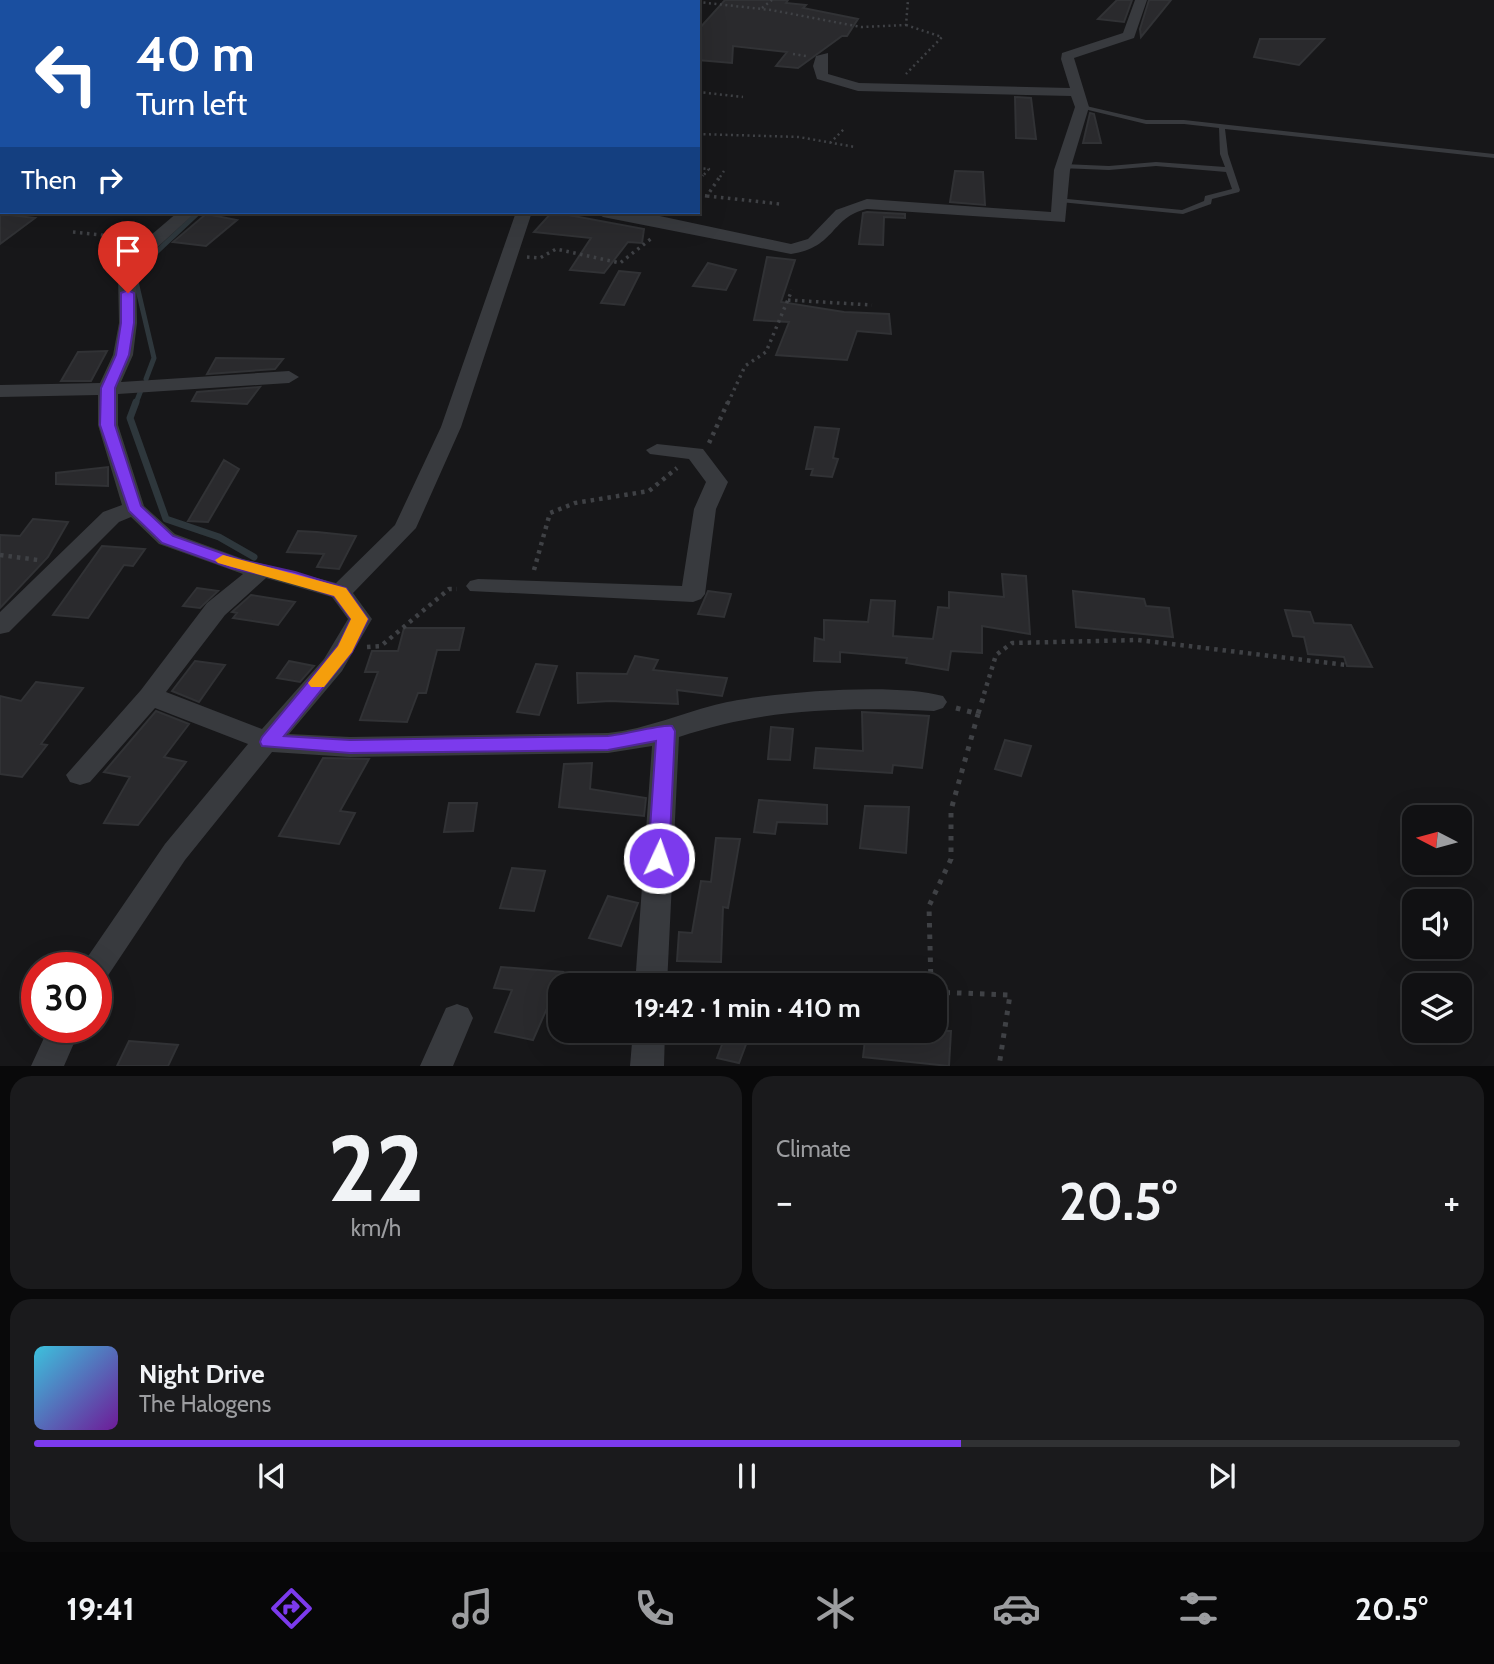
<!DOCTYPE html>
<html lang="en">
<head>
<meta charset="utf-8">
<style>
  body { margin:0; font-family:Cabin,sans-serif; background:#1a1a1c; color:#f1f3f6; height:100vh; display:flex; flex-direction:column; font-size:26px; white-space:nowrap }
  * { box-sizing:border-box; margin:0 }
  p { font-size:23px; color:#9c9da0 }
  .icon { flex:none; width:38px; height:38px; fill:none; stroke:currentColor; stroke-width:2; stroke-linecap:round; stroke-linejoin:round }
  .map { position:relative; height:1066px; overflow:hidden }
  .panel { display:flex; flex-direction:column; gap:10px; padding:10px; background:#09090a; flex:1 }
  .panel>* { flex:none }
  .hud { position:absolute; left:0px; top:0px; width:700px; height:214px; box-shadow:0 7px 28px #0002,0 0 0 2px #303133; background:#1a4fa0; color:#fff; overflow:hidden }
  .needle { width:46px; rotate:276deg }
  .controls { position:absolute; left:1402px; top:805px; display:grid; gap:14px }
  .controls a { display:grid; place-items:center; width:70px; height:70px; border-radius:14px; background:#111113; box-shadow:0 7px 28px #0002,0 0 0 2px #303133; font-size:35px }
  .speed { position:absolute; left:21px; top:952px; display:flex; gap:14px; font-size:35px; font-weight:700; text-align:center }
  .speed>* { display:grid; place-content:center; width:91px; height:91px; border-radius:50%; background:#111113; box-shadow:0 7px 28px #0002,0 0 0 2px #303133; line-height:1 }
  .speed .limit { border:10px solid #d22; background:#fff; color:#111 }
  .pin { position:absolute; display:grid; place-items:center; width:60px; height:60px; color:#fff; margin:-72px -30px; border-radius:50% 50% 50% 0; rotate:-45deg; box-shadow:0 0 7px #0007 }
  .pin .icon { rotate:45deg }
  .me { position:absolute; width:77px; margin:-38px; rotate:3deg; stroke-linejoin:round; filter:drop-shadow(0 0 5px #0008) }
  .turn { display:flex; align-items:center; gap:24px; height:147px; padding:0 21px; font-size:32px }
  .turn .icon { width:91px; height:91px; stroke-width:2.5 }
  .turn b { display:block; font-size:49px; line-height:60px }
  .then { display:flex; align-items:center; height:66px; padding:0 21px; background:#0003; gap:14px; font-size:26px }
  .big { font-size:52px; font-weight:700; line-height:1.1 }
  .panel .tile { flex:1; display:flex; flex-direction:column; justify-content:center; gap:10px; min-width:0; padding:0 24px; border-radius:21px; background:#1a1a1c }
  .panel .dial { align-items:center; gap:0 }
  .dial b { font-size:91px; line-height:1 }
  .song { display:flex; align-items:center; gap:21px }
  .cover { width:84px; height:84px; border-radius:10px; background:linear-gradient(135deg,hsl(190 70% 55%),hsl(280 70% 35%)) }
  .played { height:7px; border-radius:4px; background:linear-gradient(90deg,#7c3aed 65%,#303133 65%) }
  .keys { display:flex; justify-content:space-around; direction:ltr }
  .heat { display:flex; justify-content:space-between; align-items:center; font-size:38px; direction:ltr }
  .panel .tiles { flex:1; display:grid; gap:10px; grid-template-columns:1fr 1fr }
  .tile:last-child { grid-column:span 2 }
  .trip { position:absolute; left:548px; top:973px; width:399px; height:70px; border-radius:21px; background:#111113; box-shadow:0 7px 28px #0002,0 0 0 2px #303133; font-weight:700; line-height:70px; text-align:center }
  .menu { display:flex; height:112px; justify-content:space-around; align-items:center; background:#070708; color:#9c9da0 }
  .menu .icon { width:49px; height:49px }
  .menu .current { color:#7c3aed }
  .menu b { font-size:32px; color:#f1f3f6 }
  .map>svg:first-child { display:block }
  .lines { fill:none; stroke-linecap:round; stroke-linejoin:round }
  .stream-far2 { stroke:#2e373c; stroke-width:4.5 }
  .stream-far1 { stroke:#2e373c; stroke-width:5 }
  .stream { stroke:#2e373c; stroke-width:7 }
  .building { fill:#2a2a2d; stroke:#313235; stroke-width:2 }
  .path-far3 { stroke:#3f4145; stroke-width:2.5; stroke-dasharray:2 3.5; stroke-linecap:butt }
  .path-far2 { stroke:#3f4145; stroke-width:3.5; stroke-dasharray:2.5 4.5; stroke-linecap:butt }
  .path-far1 { stroke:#3f4145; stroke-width:4.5; stroke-dasharray:3.5 5; stroke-linecap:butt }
  .path { stroke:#3f4145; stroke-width:5; stroke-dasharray:4.5 7; stroke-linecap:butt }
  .service { fill:#383a3e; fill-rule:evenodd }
  .minor { fill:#383a3e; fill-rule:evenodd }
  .route { fill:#7c3aed; stroke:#51269a; stroke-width:2 }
  .slow { fill:#f59e0b }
</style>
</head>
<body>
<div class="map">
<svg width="1494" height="1066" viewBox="0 0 1494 1066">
  <rect width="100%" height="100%" fill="#171719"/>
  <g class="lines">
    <!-- stream-far2 -->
    <path class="stream-far2" d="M403 2 405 0"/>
    <!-- stream-far1 -->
    <path class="stream-far1" d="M146 379 154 358 134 273 199 212
      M136 403 143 385"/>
    <!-- stream -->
    <path class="stream" d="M136 402 130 418 166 519 219 537 254 557"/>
  </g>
  <!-- building -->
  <path class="building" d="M725 0H788L786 3 806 5 803 8 858 19 847 36H842L798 68 776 66 787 52 733 46 732 63 698 60V30Z
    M1117 0H1132L1124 22 1098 19Z
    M1149 0H1171L1141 37 1140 29Z
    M1260 39H1324L1299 65 1254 57Z
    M1015 97 1031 98 1036 139 1016 138Z
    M1090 113 1094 114 1101 143H1083Z
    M955 171 983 172 985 205 950 202Z
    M552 212 644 229 642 243 628 242 604 273 570 270 591 238 534 232Z
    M867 212 905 214V218L884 217 883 245 859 244 863 213Z
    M0 214 35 218 0 244Z
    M206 214 237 220 206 246 173 242Z
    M767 257 795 260 781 302 844 312 889 314 891 334 857 331 847 360 776 355 789 322 754 320Z
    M708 263 736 270 726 290 693 286Z
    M619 271 640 273 624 305 601 303Z
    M107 351 91 381H61L78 352Z
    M216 358 283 359 275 369 207 374Z
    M260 387 247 404 192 401 197 392Z
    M815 427 839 429 833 458 838 459 832 477 811 475 813 469H806Z
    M224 460 239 469 208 522 188 521Z
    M108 467V486L56 484V473Z
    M33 519 68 522 48 557 0 608V535L20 536Z
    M298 531 317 532 356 536 339 569 317 567 324 554 287 552Z
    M102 546 145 549 133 566 124 565 88 618 53 615Z
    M1002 574 1026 576 1030 634 982 626V653L951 651 948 670 906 663 907 658 840 652V662L814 661 815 638 824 640V620L868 622 871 600 895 601 893 636 933 639 938 607 949 608V592L1004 597Z
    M197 588 218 591 200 608 183 606Z
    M708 591 731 594 724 617 698 614Z
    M1073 591 1144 599 1146 606 1169 608 1173 637 1076 627Z
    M251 595 295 602 278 625 233 618 237 613 232 612Z
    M1285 610 1310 612 1314 623 1351 625 1372 667 1347 666 1344 657 1308 654 1304 637 1293 636Z
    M404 628H464L459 650H437L426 693H418L407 722 360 720 378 672H365L372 651H398Z
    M635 656 658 660 653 670 727 678 722 696 677 690 678 704 610 701 578 703 577 673 627 674Z
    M195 661 225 665 199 702 172 691Z
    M289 661 314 666 300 682 277 678Z
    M536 664 557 666 539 715 517 712Z
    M36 682 83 688 41 744 47 745 22 777 0 774V696L21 701Z
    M156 711 189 724 164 757 186 762 138 825 104 823 130 777 104 772Z
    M862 712 929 716 922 768 893 765 892 773 814 768 816 748 863 751Z
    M771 727 793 729 790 760 768 759Z
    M1005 740 1031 746 1021 776 995 769Z
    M323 758 369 759 340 811 355 813 339 844 279 836Z
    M592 763 590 789 646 798 644 816 559 807 564 764Z
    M759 800 827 805V824L777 822 775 834 754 832Z
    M449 803H477L473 831 444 832Z
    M865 806 909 807 906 853 860 848Z
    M716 838 740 839 728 908 723 907 721 962 677 961 679 932 692 933 701 881 711 882Z
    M512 868 545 871 534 911 500 908Z
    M608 896 638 903 621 946 589 938Z
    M501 967 563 972 533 1040 495 1032 512 990 494 988Z
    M727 1031H751L739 1063 717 1058Z
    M866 1031H951L949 1066 863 1057Z
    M129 1041 178 1045 168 1066H117Z"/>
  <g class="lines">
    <!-- path-far3 -->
    <path class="path-far3" d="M680 0 693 2
      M698 2 771 10 861 27 906 25 908 0
      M762 8 772 0
      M906 25 942 37 906 74
      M793 54 806 56
      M698 92 743 97
      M698 134 799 137 855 147
      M830 143 844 129
      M698 168 709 169 702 177
      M720 177 724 171"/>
    <!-- path-far2 -->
    <path class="path-far2" d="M698 181 703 175
      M698 195 707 196 721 175
      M707 196 780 204
      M73 232 131 238
      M527 257 540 258 556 249 620 263 652 238
      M788 300 872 305
      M728 403 745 366 766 352 792 290"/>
    <!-- path-far1 -->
    <path class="path-far1" d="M709 443 728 402
      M0 555 38 560
      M534 570 550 513 575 503 649 491 677 468
      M367 647 381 646 449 589H457
      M984 694 996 655 1012 643 1138 640 1346 665"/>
    <!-- path -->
    <path class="path" d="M956 708 978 714 985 692
      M931 985 929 906 951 859V810L978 714
      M934 992 1010 995 999 1066"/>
    <!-- service -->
    <path class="service" d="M1082 105 1146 120H1184L1494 154V158L1225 129 1228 154 1240 190 1239 192 1212 199 1211 204 1183 214 1060 202H1057V198L1182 210 1204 201 1205 196 1232 189 1226 172 1156 166 1109 170 1060 168V164H1063L1109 166 1156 162 1225 167 1220 154 1219 128 1184 124H1146L1080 108 1079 107Z"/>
    <!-- minor -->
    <path class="minor" d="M0 0H10L11 2H2V5Z
      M369 0H395L396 1 370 2Z
      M547 0H560L546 2Z
      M659 0H671L658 2Z
      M1135 0H1147L1134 38 1074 58 1089 107 1070 170 1065 222 867 209C830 217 837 247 791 254L603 217 595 212H641L791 244 808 239 836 210 867 199 1051 212 1054 170 1075 107 1071 96 858 91 817 79 813 66 816 56 828 53V74L859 83 1070 88 1061 59 1062 53 1123 33Z
      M0 29H2V37H0Z
      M0 66H2V74H0Z
      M0 105H2V113H0Z
      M0 154H2V164H0Z
      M178 212H196L149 255 136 273 137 323 133 355 121 382 289 371 299 377 289 383 118 394V425L144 506 175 534 243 559 336 583 395 525 441 427 516 212H532L461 427 416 528 353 593 372 619 342 671 289 734 350 737 608 733C648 729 683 712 723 703 774 692 894 682 943 696L947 702 943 708 934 711C846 707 764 708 679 737L667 985H635L652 746 608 753 350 757 272 752 185 860 107 977 96 981V968H80L165 844 248 744 155 708 90 782 80 785 70 782 66 775 141 690 207 603 243 574 159 544 131 517 119 522 9 632 0 634V612L103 512 122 505 98 425V395L0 397V385L100 383 113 355 119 323 118 273 137 247ZM266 578 332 597 348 619 324 659 262 729 166 692 225 615Z
      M657 444 703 449 728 482 716 509 705 594 701 599 693 602 470 591 466 586 470 581 478 579 682 586 694 509 706 482 689 459 650 454 646 450Z
      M457 1004 468 1008 473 1018 453 1066H420L446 1008Z
      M49 1027H81L64 1066H31Z
      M633 1031H665L664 1066H630Z"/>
  </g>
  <!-- route -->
  <path class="route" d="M128 290 134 293V323L129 355 115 388V425L141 506 173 536 241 560 295 572 346 588 368 619 352 652 284 736 350 740 608 736C622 735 663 724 672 726L675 731 669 858 666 864H651L648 858 656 741 608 750 350 753 262 746 260 742 262 737 338 646 351 619 334 596 286 580 231 568 162 543 129 511 100 425 101 388 116 355 121 323V293Z"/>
  <!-- slow -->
  <path class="slow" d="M223 555 346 588 368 619 352 652 324 687H311L308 683 338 646 351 619 334 596 218 563 215 560Z"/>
</svg>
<div class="controls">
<a><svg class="needle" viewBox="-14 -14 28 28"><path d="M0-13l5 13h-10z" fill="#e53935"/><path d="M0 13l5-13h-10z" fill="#9c9da0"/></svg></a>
<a><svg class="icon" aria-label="sound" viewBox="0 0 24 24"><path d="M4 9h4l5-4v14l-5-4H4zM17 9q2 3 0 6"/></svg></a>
<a><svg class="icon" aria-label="layers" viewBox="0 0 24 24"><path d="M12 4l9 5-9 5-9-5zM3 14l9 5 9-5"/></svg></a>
</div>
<div class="speed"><div class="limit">30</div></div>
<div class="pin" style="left:128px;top:293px;background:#d93025"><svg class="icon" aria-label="arrive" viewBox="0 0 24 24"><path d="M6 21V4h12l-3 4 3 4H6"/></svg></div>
<svg class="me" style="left:659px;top:858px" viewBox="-20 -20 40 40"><circle r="17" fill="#7c3aed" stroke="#fff" stroke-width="3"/><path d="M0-11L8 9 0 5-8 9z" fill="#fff"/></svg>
<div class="trip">19:42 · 1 min · 410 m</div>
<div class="hud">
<div class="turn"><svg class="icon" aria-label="left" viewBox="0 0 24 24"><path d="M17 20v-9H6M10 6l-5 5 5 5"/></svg><div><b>40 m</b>Turn left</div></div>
<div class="then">Then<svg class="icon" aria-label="right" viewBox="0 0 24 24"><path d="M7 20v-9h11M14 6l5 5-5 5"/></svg></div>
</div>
</div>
<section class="panel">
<div class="tiles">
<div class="tile dial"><b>22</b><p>km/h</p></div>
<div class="tile"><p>Climate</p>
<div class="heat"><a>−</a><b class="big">20.5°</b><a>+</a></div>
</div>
<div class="tile">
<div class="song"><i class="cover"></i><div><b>Night Drive</b><p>The Halogens</p></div></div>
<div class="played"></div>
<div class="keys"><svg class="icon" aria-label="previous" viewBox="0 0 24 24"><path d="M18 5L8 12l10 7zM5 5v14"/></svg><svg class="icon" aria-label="pause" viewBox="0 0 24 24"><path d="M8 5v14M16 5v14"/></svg><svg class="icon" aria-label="next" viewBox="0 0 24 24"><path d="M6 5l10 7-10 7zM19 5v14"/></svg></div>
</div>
</div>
</section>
<nav class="menu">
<b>19:41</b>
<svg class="icon current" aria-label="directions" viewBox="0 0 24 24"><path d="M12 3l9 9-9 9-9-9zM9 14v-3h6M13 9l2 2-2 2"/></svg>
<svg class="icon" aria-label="music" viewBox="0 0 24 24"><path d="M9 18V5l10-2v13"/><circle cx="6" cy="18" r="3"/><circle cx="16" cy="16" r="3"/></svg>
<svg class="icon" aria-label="phone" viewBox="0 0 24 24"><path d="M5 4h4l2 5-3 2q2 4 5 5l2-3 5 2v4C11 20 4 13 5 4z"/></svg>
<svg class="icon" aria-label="climate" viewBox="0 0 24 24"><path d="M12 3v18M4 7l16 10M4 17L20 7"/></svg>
<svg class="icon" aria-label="car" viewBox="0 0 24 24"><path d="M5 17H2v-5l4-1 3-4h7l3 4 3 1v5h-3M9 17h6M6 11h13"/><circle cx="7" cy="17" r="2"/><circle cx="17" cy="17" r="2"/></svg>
<svg class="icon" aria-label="filters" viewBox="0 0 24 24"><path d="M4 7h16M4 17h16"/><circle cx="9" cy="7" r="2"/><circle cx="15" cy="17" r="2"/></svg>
<b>20.5°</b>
</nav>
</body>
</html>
